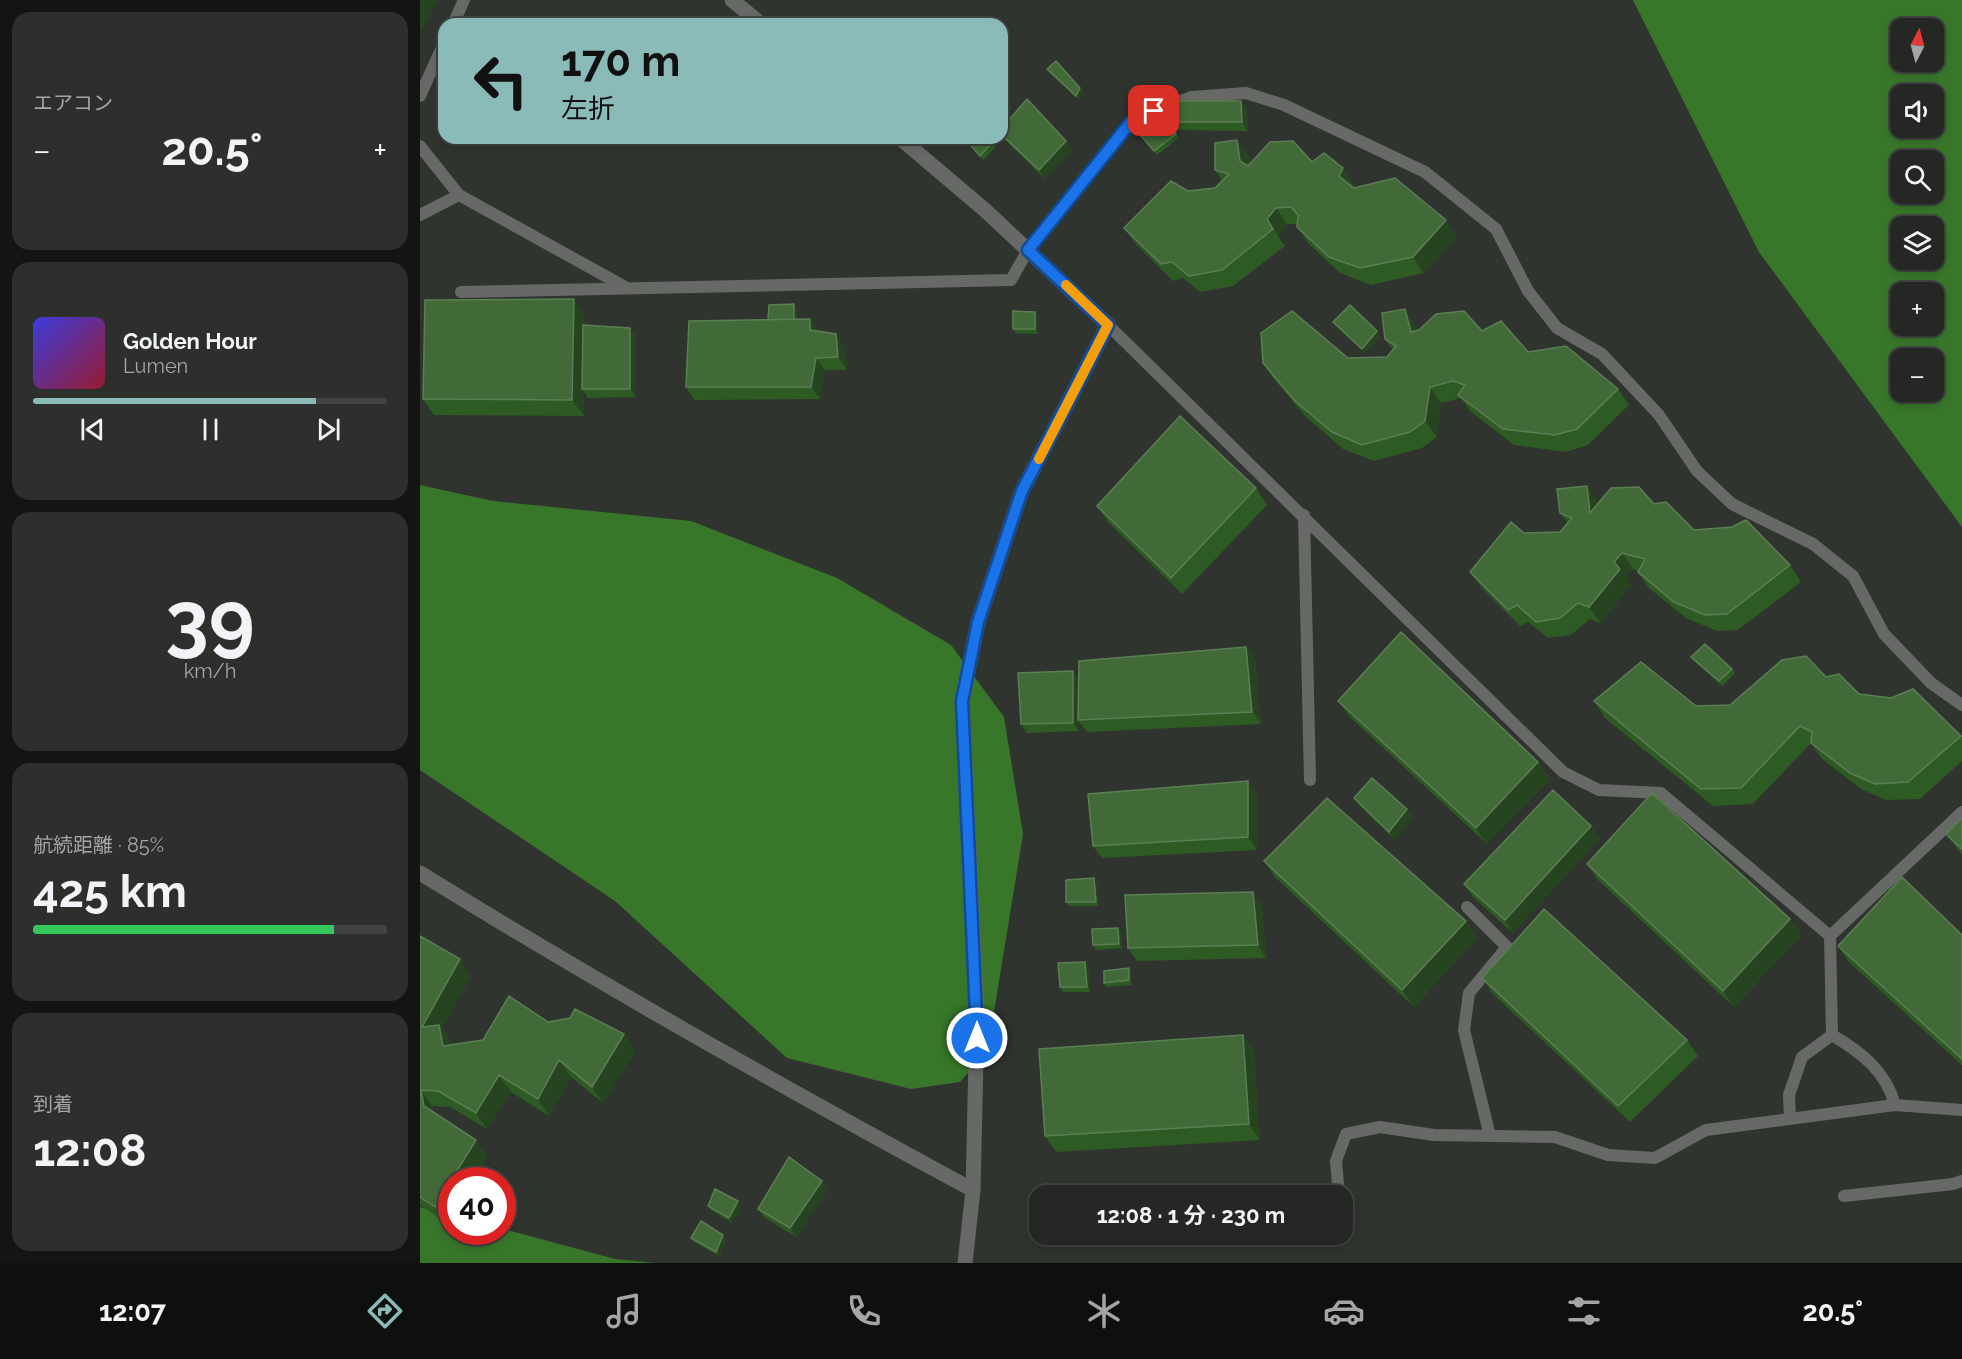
<!DOCTYPE html>
<html lang="ja">
<head>
<meta charset="utf-8">
<style>
  body { margin:0; font-family:Raleway,"Noto Sans JP",sans-serif; background:#2c2f2b; color:#f1f3f6; height:100vh; display:flex; flex-direction:column; font-size:22px; white-space:nowrap }
  * { box-sizing:border-box; margin:0 }
  p { font-size:20px; color:#a3a5a6 }
  .icon { flex:none; width:33px; height:33px; fill:none; stroke:currentColor; stroke-width:2; stroke-linecap:round; stroke-linejoin:round }
  .map { position:relative; flex:1; overflow:hidden }
  .sheet { display:flex; flex-direction:column; gap:12px; padding:12px; background:#141513; width:420px }
  .sheet>* { flex:none }
  .guide { position:absolute; left:18px; top:18px; width:570px; height:126px; border-radius:18px; box-shadow:0 3px 9px #0003,0 0 0 2px #414441; background:#8bbbb9; color:#111; overflow:hidden }
  .needle { width:39px; rotate:6deg }
  .controls { position:absolute; left:1470px; top:18px; display:grid; gap:12px }
  .controls a { display:grid; place-items:center; width:54px; height:54px; border-radius:12px; background:#242723; box-shadow:0 3px 9px #0003,0 0 0 2px #414441; font-size:30px }
  .speed { position:absolute; left:18px; top:1167px; display:flex; gap:12px; font-size:30px; font-weight:700; text-align:center }
  .speed>* { display:grid; place-content:center; width:78px; height:78px; border-radius:50%; background:#242723; box-shadow:0 3px 9px #0003,0 0 0 2px #414441; line-height:1 }
  .speed .limit { border:9px solid #d22; background:#fff; color:#111 }
  .pin { position:absolute; display:grid; place-items:center; width:51px; height:51px; color:#fff; margin:-26px; border-radius:12px; box-shadow:0 3px 9px #0006 }
  .me { position:absolute; width:66px; margin:-33px; rotate:0deg; stroke-linejoin:round; filter:drop-shadow(0 0 4px #0008) }
  .turn { display:flex; align-items:center; gap:21px; height:126px; padding:0 24px; font-size:27px }
  .turn .icon { width:78px; height:78px; stroke-width:2.5 }
  .turn b { display:block; font-size:42px; line-height:51px }
  .big { font-size:45px; font-weight:700; line-height:1.1 }
  .sheet .tile { flex:1; display:flex; flex-direction:column; justify-content:center; gap:9px; min-width:0; padding:0 21px; border-radius:18px; background:#2c2f2b }
  .sheet .dial { align-items:center; gap:0 }
  .dial b { font-size:78px; line-height:1 }
  .song { display:flex; align-items:center; gap:18px }
  .cover { width:72px; height:72px; border-radius:9px; background:linear-gradient(135deg,hsl(240 70% 55%),hsl(350 70% 35%)) }
  .played { height:6px; border-radius:3px; background:linear-gradient(90deg,#8bbbb9 80%,#414441 80%) }
  .keys { display:flex; justify-content:space-around; direction:ltr }
  .heat { display:flex; justify-content:space-between; align-items:center; font-size:33px; direction:ltr }
  .charge { height:9px; border-radius:4px; background:linear-gradient(90deg,#34c759 85%,#414441 0) }
  .trip { position:absolute; left:609px; top:1185px; width:324px; height:60px; border-radius:18px; background:#242723; box-shadow:0 3px 9px #0003,0 0 0 2px #414441; font-weight:700; line-height:60px; text-align:center }
  .dock { display:flex; height:96px; justify-content:space-around; align-items:center; background:#0e100e; color:#a3a5a6 }
  .dock .icon { width:42px; height:42px }
  .dock .current { color:#8bbbb9 }
  .dock b { font-size:27px; color:#f1f3f6 }
  main { display:flex; flex:1; min-height:0 }
  .map>svg:first-child { display:block }
  .forest { fill:#38772a; fill-rule:evenodd }
  .lines { fill:none; stroke-linecap:round; stroke-linejoin:round }
  .service { stroke:#676966; stroke-width:12 }
  .minor { stroke:#676966; stroke-width:15 }
  .tertiary { stroke:#676966; stroke-width:15 }
  .wall { fill:#2e5a23 }
  .shaded-wall { fill:#26441f }
  .building { fill:#426a38; stroke:#5c7e54; stroke-width:1.5 }
  .route-casing { stroke:#114b97; stroke-width:15 }
  .route { stroke:#1a73e8; stroke-width:10 }
  .slow { stroke:#f59e0b; stroke-width:10 }
</style>
</head>
<body>
<main>
<section class="sheet">
<div class="tile"><p>エアコン</p>
<div class="heat"><a>−</a><b class="big">20.5°</b><a>+</a></div>
</div>
<div class="tile">
<div class="song"><i class="cover"></i><div><b>Golden Hour</b><p>Lumen</p></div></div>
<div class="played"></div>
<div class="keys"><svg class="icon" aria-label="previous" viewBox="0 0 24 24"><path d="M18 5L8 12l10 7zM5 5v14"/></svg><svg class="icon" aria-label="pause" viewBox="0 0 24 24"><path d="M8 5v14M16 5v14"/></svg><svg class="icon" aria-label="next" viewBox="0 0 24 24"><path d="M6 5l10 7-10 7zM19 5v14"/></svg></div>
</div>
<div class="tile dial"><b>39</b><p>km/h</p></div>
<div class="tile"><p>航続距離 · 85%</p><b class="big">425 km</b><div class="charge"></div></div>
<div class="tile"><p>到着</p><b class="big">12:08</b></div>
</section>
<div class="map">
<svg width="1542" height="1263" viewBox="0 0 1542 1263">
  <rect width="100%" height="100%" fill="#30342f"/>
  <!-- forest -->
  <path class="forest" d="M1213 0H1542V527L1339 252ZM1480 28H1514V62H1480ZM1480 94H1514V128H1480ZM1480 160H1514V194H1480ZM1480 226H1514V260H1480ZM1480 292H1514V326H1480ZM1480 358H1514V392H1480Z
    M0 485 73 501 271 521 417 578 531 645 584 717 603 834 568 1049 540 1082 491 1089 367 1058 195 901 0 770Z
    M0 1207 31 1216 32 1232H82L83 1229 195 1259 235 1263H0Z"/>
  <g class="lines">
    <!-- service -->
    <path class="service" d="M33 24 44 0
      M0 96 24 43
      M0 146 39 195
      M0 215 39 195 207 288
      M41 292 591 280 608 250 715 118 772 97 826 93 864 105 1005 172 1076 229 1108 291 1137 328 1182 354 1239 415 1277 471 1312 504 1393 544 1433 576 1464 634 1511 683 1542 705
      M688 325 1143 772 1179 790 1241 793 1410 936 1412 1035C1441 1052 1466 1071 1475 1105
      M884 515 890 780
      M1047 907 1087 947 1049 993 1044 1030 1070 1136
      M1410 936 1542 812
      M1370 1118 1369 1095 1382 1057 1412 1035
      M919 1196 916 1161 926 1134 960 1127 1014 1135 1135 1137 1188 1155 1235 1158 1286 1130 1475 1105 1542 1110
      M1424 1196 1533 1184 1542 1181"/>
    <!-- minor -->
    <path class="minor" d="M312 0 341 24
      M480 138 566 211 688 325
      M0 873C181 985 366 1089 553 1190"/>
    <!-- tertiary -->
    <path class="tertiary" d="M545 1263 553 1190 557 1016 542 701 558 622 602 491 688 325"/>
  </g>
  <!-- wall -->
  <path class="wall" d="M627 69 660 88 663 92 659 100 630 73Z
    M821 101 827 110 828 131 757 130 751 122Z
    M739 111 759 138 737 155 717 131Z
    M582 128 646 141 652 150 625 179 585 140 582 137Z
    M544 138 573 142 576 147 563 160Z
    M817 140 829 156 830 164 892 162 934 184 933 187 1037 237 1004 273 951 285 920 273 888 243 877 227V224H867L858 236 865 246 813 286 780 292 763 278 753 281 716 244 704 228 768 191 795 188 802 180 795 170Z
    M377 309V319H390L398 331 425 347 427 370H405L400 399 274 400 266 387 348 320Z
    M615 312 618 316V334L596 333 593 329Z
    M165 315V325L210 328 216 336V397L168 398 164 392V416L14 415 3 399Z
    M913 322 957 331 960 336 945 353 916 326Z
    M996 326 998 331H1062L1108 352 1198 389 1209 405 1168 445 1146 452 1094 445 1050 411 1041 398 1021 403 1017 437 1002 448 954 461 923 449 886 417 854 379 843 363 928 358 967 357 973 350 965 339Z
    M836 488 847 505 762 594 688 522 677 506Z
    M1179 502 1234 504 1274 530 1370 565 1381 582 1318 630 1297 631 1266 618 1229 588 1218 572V571L1213 569 1206 578 1211 585 1181 623 1170 619 1151 635 1128 638 1108 622 1100 626 1062 588 1050 572 1104 533 1140 532 1148 523 1140 513Z
    M826 647 835 659 841 724 667 732 659 722V731L607 733 601 724 659 679Z
    M1271 657 1312 669 1315 673 1302 686 1274 661Z
    M1439 694 1541 736 1542 737V761L1500 799 1466 800 1441 789 1402 759 1391 743 1333 804 1293 806 1185 718 1174 701 1276 706 1310 705Z
    M918 701 1118 762 1130 779 1067 844 930 717Z
    M828 781 837 794V850L682 858 673 846Z
    M934 798 987 809 993 817 975 840 940 806Z
    M1542 818V854L1538 850 1526 834Z
    M1171 826 1180 839 1093 933 1053 897 1044 884Z
    M844 861 1057 938 994 1007 856 878Z
    M1167 864 1370 919 1382 935 1314 1007 1178 880Z
    M677 883 679 906H649L646 902Z
    M842 905 846 958 717 961 708 948Z
    M698 928 701 932 702 948 676 950 673 945Z
    M1542 935V1065L1429 962 1418 946Z
    M0 936 51 976 22 1028 31 1041V1045L63 1040 128 1022 216 1050 183 1103 151 1077 129 1116 91 1092 67 1129 30 1107 12 1106 13 1113 56 1140 67 1157 52 1180H32L26 1223 0 1205Z
    M668 967 670 992H643L640 987Z
    M709 968 712 973V985L687 987 684 983Z
    M1062 978 1267 1040 1278 1056 1210 1122 1073 994Z
    M823 1035 834 1051 840 1140 636 1152 625 1136Z
    M408 1190 376 1237 344 1217 338 1209Z
    M288 1206H321L312 1223 291 1210Z
    M271 1238 306 1240 299 1256 274 1242Z"/>
  <!-- shaded-wall -->
  <path class="shaded-wall" d="M0 0H19L0 32Z
    M660 88 663 92 659 100 656 96Z
    M821 101 827 110 828 131 822 122Z
    M817 140 829 156 831 177 820 161Z
    M646 141 652 150 625 179 619 170Z
    M923 168 934 184 930 192 919 176Z
    M856 208 867 224 858 236 865 246 847 219Z
    M1026 220 1037 237 1004 273 993 257Z
    M154 299 165 315 164 389H162L164 392V416L152 400Z
    M374 304 377 309 376 327 373 322Z
    M985 309 996 326 1002 348 991 332Z
    M615 312 618 316V334L615 329Z
    M390 319 399 332 390 330Z
    M210 328 216 336V397L210 389Z
    M957 331 960 336 945 353 942 349Z
    M416 334 425 347 427 370 418 357Z
    M396 358 405 370 400 399 391 387Z
    M1010 387 1021 403 1017 437 1005 421Z
    M1167 486 1179 502 1170 513Z
    M1202 553 1213 569 1206 578 1211 585 1181 623 1169 607 1194 562Z
    M826 647 835 659 841 724 832 712Z
    M653 671 659 680 658 720 659 722V731L653 723Z
    M1118 762 1130 779 1067 844 1056 828Z
    M828 781 837 794V850L828 837Z
    M987 809 993 817 975 840 969 832Z
    M1171 826 1180 839 1093 933 1085 920Z
    M674 878 677 883 679 906 676 902Z
    M833 892 842 905 846 958 838 945Z
    M1370 919 1382 935 1314 1007 1303 991Z
    M1046 921 1057 938 994 1007 982 990Z
    M698 928 701 932 702 948 699 944Z
    M40 959 51 976 22 1028 31 1041 34 1063 2 1027Z
    M665 962 668 967 670 992 667 987Z
    M709 968 712 973V985L709 980Z
    M204 1034 216 1050 183 1103 172 1087Z
    M823 1035 834 1051 840 1140 829 1124Z
    M139 1060 151 1077 129 1116 118 1099Z
    M79 1075 91 1092 67 1129 56 1113Z
    M1 1090 12 1106 15 1122 4 1106Z
    M56 1140 67 1157 52 1180H32V1215L26 1223 15 1207Z
    M402 1181 408 1190 376 1237 370 1228Z
    M318 1201 321 1206 312 1223 309 1218Z
    M303 1235 306 1240 299 1256 296 1252Z"/>
  <!-- building -->
  <path class="building" d="M636 61 660 88 656 96 627 69Z
    M607 99 646 141 619 170 582 135V128Z
    M751 101H821L822 122H751Z
    M739 111 756 134 734 151 717 131Z
    M544 138H569L573 142 560 156Z
    M817 140 820 161 828 166 850 142 873 141 892 162 904 153 923 168 919 176 934 188 975 178 1026 220 993 257 940 268 909 257 877 227 878 215 871 207 856 208 847 219 853 229 802 270 769 276 752 262 741 264 704 228 751 181 768 191 795 188 809 174 795 170V143Z
    M154 299 152 400 3 399 5 300Z
    M374 304V319L348 320 349 305Z
    M930 305 957 331 942 349 913 322Z
    M985 309 991 332 999 330 1016 314 1044 311 1062 331 1081 321 1108 352 1146 346 1198 389 1157 429 1135 435 1083 429 1038 395 1045 385 1033 381 1010 387 1005 421 990 432 942 445 912 432 875 401 843 363 841 333 872 311 928 358 967 357 976 346 965 339 962 313Z
    M593 311 615 312V329H593Z
    M390 319V330L416 334 418 357 396 358 391 387H266L269 321Z
    M163 325 210 328V389H162Z
    M760 416 836 488 751 578 677 506Z
    M1167 486 1170 513 1191 488 1219 487 1234 504 1246 502 1274 530 1312 527 1326 520 1370 565 1307 614 1285 615 1254 602 1218 572 1225 559 1202 553 1194 562 1200 569 1169 607 1158 603 1140 618 1116 622 1097 605 1088 610 1050 572 1091 522 1104 533 1140 532 1152 518 1140 513 1137 489Z
    M981 632 1118 762 1056 828 918 701Z
    M1285 644 1312 669 1299 681 1271 657Z
    M826 647 832 712 658 720 659 661Z
    M1386 656 1406 677 1419 674 1439 694 1471 698 1493 689 1541 736 1488 782 1455 784 1430 773 1391 743 1392 732 1380 726 1321 788 1281 789 1174 701 1221 662 1276 706 1310 705 1362 660Z
    M653 671V723L601 724 598 673Z
    M952 778 987 809 969 832 934 798Z
    M828 781V837L673 846 668 794Z
    M1133 790 1171 826 1085 920 1044 884Z
    M1232 793 1370 919 1303 991 1167 864Z
    M907 798 1046 921 982 990 844 861Z
    M1542 818V849L1526 834Z
    M1482 877 1542 935V1059L1418 946Z
    M674 878 676 902H646V880Z
    M833 892 838 945 708 948 705 895Z
    M1124 909 1267 1040 1198 1106 1062 978Z
    M698 928 699 944 673 945 672 929Z
    M0 936 40 959 2 1027 19 1025 23 1046 63 1040 89 996 128 1022 150 1018 155 1009 204 1034 172 1087 139 1060 118 1099 79 1075 56 1113 18 1091 1 1090 4 1106 56 1140 15 1207 0 1197Z
    M665 962 667 987H640L638 963Z
    M709 968V980L684 983V971Z
    M823 1035 829 1124 625 1136 619 1049Z
    M369 1157 402 1181 370 1228 338 1209Z
    M295 1189 318 1201 309 1218 288 1206Z
    M281 1221 303 1235 296 1252 271 1238Z"/>
  <g class="lines">
    <!-- route casing -->
    <g class="route-casing">
      <path id="route" d="M557 1038 542 701 558 622 602 491 688 325 608 250 715 117 734 111"/>
    </g>
    <!-- route -->
    <use href="#route" class="route"/>
    <!-- slow -->
    <path class="slow" d="M619 459 688 325 646 285"/>
  </g>
</svg>
<div class="controls">
<a><svg class="needle" viewBox="-14 -14 28 28"><path d="M0-13l5 13h-10z" fill="#e53935"/><path d="M0 13l5-13h-10z" fill="#a3a5a6"/></svg></a>
<a><svg class="icon" aria-label="sound" viewBox="0 0 24 24"><path d="M4 9h4l5-4v14l-5-4H4zM17 9q2 3 0 6"/></svg></a>
<a><svg class="icon" aria-label="search" viewBox="0 0 24 24"><circle cx="10" cy="10" r="6"/><path d="M15 15l6 6"/></svg></a>
<a><svg class="icon" aria-label="layers" viewBox="0 0 24 24"><path d="M12 4l9 5-9 5-9-5zM3 14l9 5 9-5"/></svg></a>
<a>+</a>
<a>−</a>
</div>
<div class="speed"><div class="limit">40</div></div>
<div class="pin" style="left:734px;top:111px;background:#d93025"><svg class="icon" aria-label="arrive" viewBox="0 0 24 24"><path d="M6 21V4h12l-3 4 3 4H6"/></svg></div>
<svg class="me" style="left:557px;top:1038px" viewBox="-20 -20 40 40"><circle r="17" fill="#1a73e8" stroke="#fff" stroke-width="3"/><path d="M0-11L8 9 0 5-8 9z" fill="#fff"/></svg>
<div class="trip">12:08 · 1 分 · 230 m</div>
<div class="guide">
<div class="turn"><svg class="icon" aria-label="left" viewBox="0 0 24 24"><path d="M17 20v-9H6M10 6l-5 5 5 5"/></svg><div><b>170 m</b>左折</div></div>
</div>
</div>
</main>
<nav class="dock">
<b>12:07</b>
<svg class="icon current" aria-label="directions" viewBox="0 0 24 24"><path d="M12 3l9 9-9 9-9-9zM9 14v-3h6M13 9l2 2-2 2"/></svg>
<svg class="icon" aria-label="music" viewBox="0 0 24 24"><path d="M9 18V5l10-2v13"/><circle cx="6" cy="18" r="3"/><circle cx="16" cy="16" r="3"/></svg>
<svg class="icon" aria-label="phone" viewBox="0 0 24 24"><path d="M5 4h4l2 5-3 2q2 4 5 5l2-3 5 2v4C11 20 4 13 5 4z"/></svg>
<svg class="icon" aria-label="climate" viewBox="0 0 24 24"><path d="M12 3v18M4 7l16 10M4 17L20 7"/></svg>
<svg class="icon" aria-label="car" viewBox="0 0 24 24"><path d="M5 17H2v-5l4-1 3-4h7l3 4 3 1v5h-3M9 17h6M6 11h13"/><circle cx="7" cy="17" r="2"/><circle cx="17" cy="17" r="2"/></svg>
<svg class="icon" aria-label="filters" viewBox="0 0 24 24"><path d="M4 7h16M4 17h16"/><circle cx="9" cy="7" r="2"/><circle cx="15" cy="17" r="2"/></svg>
<b>20.5°</b>
</nav>
</body>
</html>
